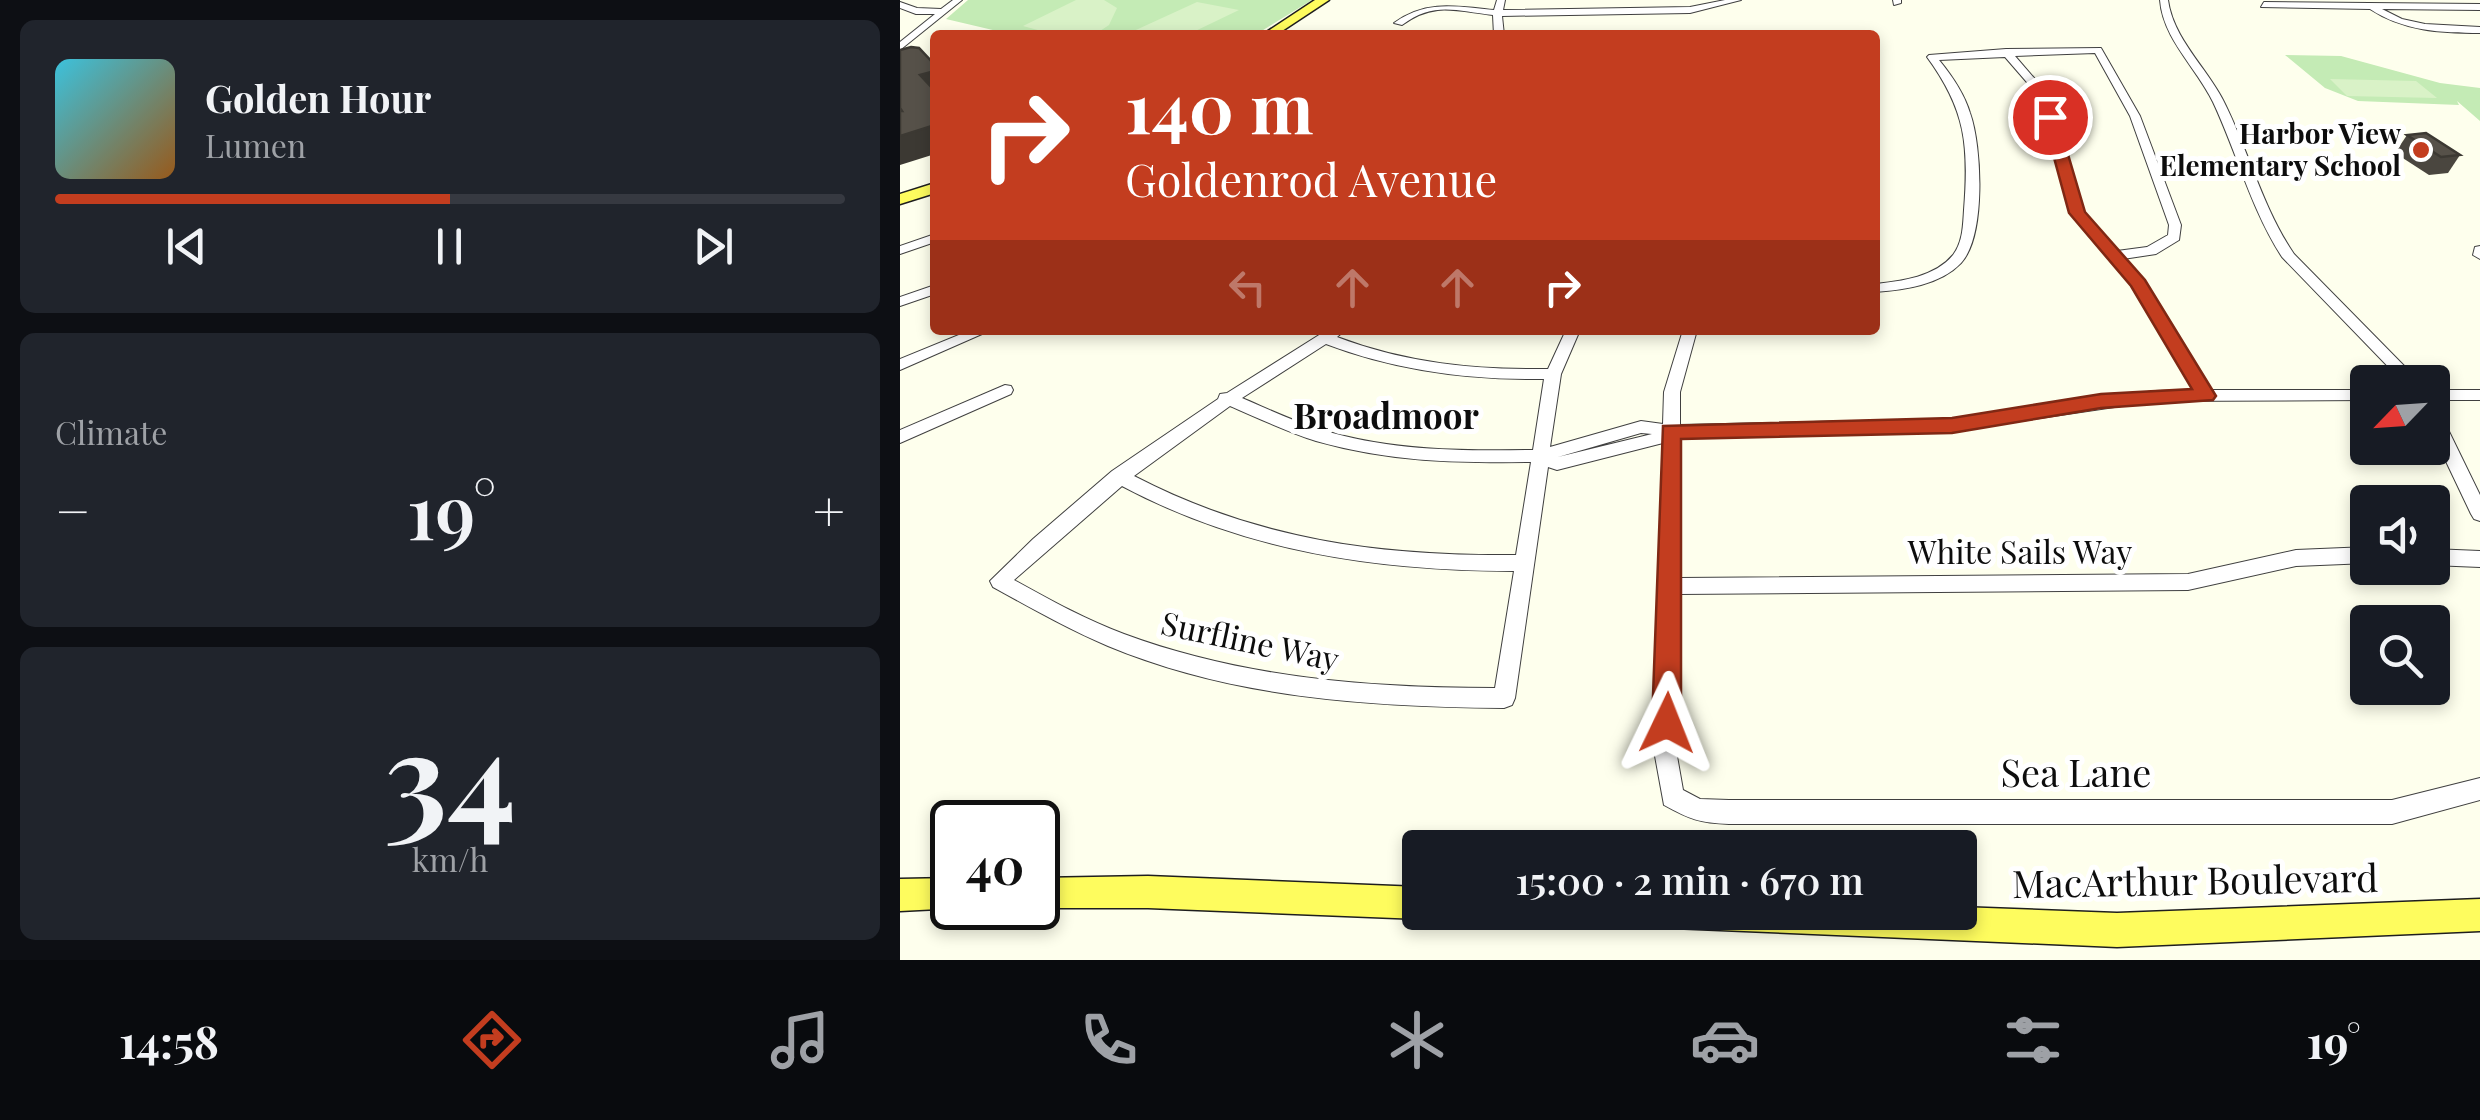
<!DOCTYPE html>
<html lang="en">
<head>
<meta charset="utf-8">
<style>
  body { margin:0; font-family:"Playfair Display",serif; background:#20242c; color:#f1f3f6; height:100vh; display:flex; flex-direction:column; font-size:38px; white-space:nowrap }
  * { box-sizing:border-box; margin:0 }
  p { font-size:32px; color:#9ea1a6 }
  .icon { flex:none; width:55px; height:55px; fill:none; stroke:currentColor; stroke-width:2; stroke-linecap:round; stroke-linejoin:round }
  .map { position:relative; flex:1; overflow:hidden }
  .panel { display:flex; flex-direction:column; gap:20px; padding:20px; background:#0d0f14; width:900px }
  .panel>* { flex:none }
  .hud { position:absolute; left:30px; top:30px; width:950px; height:305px; border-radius:10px; box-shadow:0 5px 15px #0003; background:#c33d1f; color:#fff; overflow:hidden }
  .needle { width:65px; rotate:245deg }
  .tools { position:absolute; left:1450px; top:365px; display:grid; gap:20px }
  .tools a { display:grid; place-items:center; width:100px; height:100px; border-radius:10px; background:#171b24; box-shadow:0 5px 15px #0003; font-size:50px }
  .speed { position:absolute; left:30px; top:800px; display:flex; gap:20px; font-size:50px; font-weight:700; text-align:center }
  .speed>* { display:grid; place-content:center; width:130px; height:130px; border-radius:50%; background:#171b24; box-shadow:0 5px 15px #0003; line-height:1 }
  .speed .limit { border:5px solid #111; border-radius:15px; background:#fff; color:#111 }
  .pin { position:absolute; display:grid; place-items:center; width:85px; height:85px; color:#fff; margin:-42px; border:5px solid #fff; border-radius:50%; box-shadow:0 2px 10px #0007 }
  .me { position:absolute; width:110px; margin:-55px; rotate:2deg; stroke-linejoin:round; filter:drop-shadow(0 0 8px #0008) }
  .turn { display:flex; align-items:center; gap:35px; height:210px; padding:0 30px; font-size:45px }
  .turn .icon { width:130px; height:130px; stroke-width:2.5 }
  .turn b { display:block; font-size:70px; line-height:85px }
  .lanes { display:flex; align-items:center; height:95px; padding:0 30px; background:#0003; justify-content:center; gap:50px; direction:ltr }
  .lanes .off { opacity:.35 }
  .big { font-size:75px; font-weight:600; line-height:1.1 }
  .panel .widget { flex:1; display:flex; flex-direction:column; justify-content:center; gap:15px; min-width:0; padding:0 35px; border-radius:15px; background:#20242c }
  .panel .dial { align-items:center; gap:0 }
  .dial b { font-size:130px; line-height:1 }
  .song { display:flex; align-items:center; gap:30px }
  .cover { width:120px; height:120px; border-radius:15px; background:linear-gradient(135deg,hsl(190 70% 55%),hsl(30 70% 35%)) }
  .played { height:10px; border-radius:5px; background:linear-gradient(90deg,#c33d1f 50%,#363941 50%) }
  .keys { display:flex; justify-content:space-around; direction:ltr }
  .heat { display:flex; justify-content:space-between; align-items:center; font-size:55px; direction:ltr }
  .trip { position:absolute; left:502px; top:830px; width:575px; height:100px; border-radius:10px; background:#171b24; box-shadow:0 5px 15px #0003; font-weight:600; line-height:100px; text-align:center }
  .dock { display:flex; height:160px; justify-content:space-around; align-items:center; background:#090b0e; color:#9ea1a6 }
  .dock .icon { width:70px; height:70px }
  .dock .selected { color:#c33d1f }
  .dock b { font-size:45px; color:#f1f3f6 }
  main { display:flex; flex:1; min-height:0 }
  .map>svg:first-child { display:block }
  .green { fill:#c4ebb5 }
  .pitch { fill:#d9f2c7 }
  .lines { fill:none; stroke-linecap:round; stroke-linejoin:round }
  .minor-casing { stroke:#404040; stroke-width:2 }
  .major-casing { stroke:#1e1e1e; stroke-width:3 }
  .minor { fill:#fff; fill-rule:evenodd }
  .major { fill:#fefc5e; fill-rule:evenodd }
  .wall { fill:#4a463f }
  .shaded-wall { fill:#3c3933 }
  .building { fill:#565149; stroke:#3c3933; stroke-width:2.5 }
  .route { fill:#c33d1f; stroke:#7f2814; stroke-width:2.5 }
  .poi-dot { fill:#c33d1f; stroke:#fff; stroke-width:4 }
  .labels { text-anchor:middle; stroke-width:10; stroke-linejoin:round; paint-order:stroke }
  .far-poi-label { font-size:28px; font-weight:bold; fill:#0d0d0d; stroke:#fff; text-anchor:end }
  .street-label { font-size:32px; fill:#0d0d0d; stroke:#fff }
  .neighbourhood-label { font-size:35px; font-weight:bold; fill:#0d0d0d; stroke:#fff }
  .near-street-label { font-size:38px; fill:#0d0d0d; stroke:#fff }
</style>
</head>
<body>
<main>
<section class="panel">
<div class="widget">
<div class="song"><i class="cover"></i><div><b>Golden Hour</b><p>Lumen</p></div></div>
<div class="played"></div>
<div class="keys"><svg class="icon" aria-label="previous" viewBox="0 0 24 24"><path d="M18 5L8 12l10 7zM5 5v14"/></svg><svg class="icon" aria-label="pause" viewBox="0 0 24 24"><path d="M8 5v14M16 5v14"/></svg><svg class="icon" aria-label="next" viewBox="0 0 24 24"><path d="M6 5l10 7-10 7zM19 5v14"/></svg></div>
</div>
<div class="widget"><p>Climate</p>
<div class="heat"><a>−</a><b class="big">19°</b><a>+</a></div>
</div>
<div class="widget dial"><b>34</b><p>km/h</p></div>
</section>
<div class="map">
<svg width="1580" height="960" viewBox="0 0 1580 960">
  <rect width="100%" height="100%" fill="#feffed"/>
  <!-- green -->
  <path class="green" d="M68 0H412L355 35H114L46 19Z
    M1385 55 1441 56 1540 83 1580 88V121L1557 101 1559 105 1458 101 1425 88Z"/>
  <!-- pitch -->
  <path class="pitch" d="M176 0H204L217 8 209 25 194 35H156L123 26Z
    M297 2 339 10 287 35H225Z
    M1430 79 1516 81 1537 98 1447 96Z"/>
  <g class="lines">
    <!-- minor casing -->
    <g class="minor-casing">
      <path id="minor" d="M53 0H62L0 50V42L35 14H16L0 8V2L17 8 41 9Z
        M597 0H605L603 10 790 7 825 0H841L790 13 602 16 604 35H594L593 15C556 11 534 1 502 25L494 23C525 0 556 6 594 10Z
        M993 0H1001V3L994 5Z
        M1260 0H1268C1273 38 1306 67 1323 100 1349 151 1362 207 1394 254L1520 382H1503L1382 257C1351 209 1337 153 1313 102 1296 67 1263 39 1260 0Z
        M1364 2 1580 4V10L1482 9 1502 19 1525 24 1580 27V33C1541 33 1503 31 1470 9L1361 7Z
        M1201 48 1240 116 1281 225 1279 240 1256 254 1223 259 1245 284 1311 390H1468V400L1255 401 1052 431 780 437 779 578 1288 574 1396 550 1468 547V563L1396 566 1288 590 778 594 777 756 783 790 800 799 829 800H1492L1580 778V800L1492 824H829C800 823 789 819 764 805L755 756 763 443 657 470 648 467 615 698 612 705 604 708C470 707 333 698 208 646 168 629 131 608 93 587L90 581 133 539 212 471 318 399 320 394 327 393 427 330H445L437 337C505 363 575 370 648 369L666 330H680L661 374 650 447 741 421 763 424 764 392 783 330H797L780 392V425L1052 419 1255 391 1295 390 1232 286 1171 213 1150 135 1131 87 1105 57 1039 60C1052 76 1064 93 1070 113 1082 146 1086 236 1061 263 1040 285 1004 290 975 292V284C1002 281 1035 277 1053 255 1063 242 1063 225 1064 210 1069 146 1066 110 1027 57L1029 55 1106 49ZM1195 53 1230 116 1269 225 1268 235 1247 247 1217 251 1183 212 1162 135 1141 86 1115 56ZM426 344C497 371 569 380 644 379L633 450C562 451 491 451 422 430 395 422 368 409 342 398ZM330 406C358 418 387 432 416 441 490 462 555 463 631 462L616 555C479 556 357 540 234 476ZM741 433 752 434 658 457ZM222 486C344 551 476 571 614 571L595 688C469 688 343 678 224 634 186 620 150 600 114 580Z
        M35 234V242L0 254V246Z
        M1580 246V259L1573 255 1575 247Z
        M35 285V294L0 306V297Z
        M71 330H91L0 370V359Z
        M105 385 111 386 113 390 111 394 0 443V430Z
        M1532 390H1580V400H1532Z
        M1532 408 1540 413 1580 495V521L1574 519 1571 514 1532 432Z
        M1532 549 1580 551V567L1532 565Z"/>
    </g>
    <!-- major casing -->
    <g class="major-casing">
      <path id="major" d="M415 0H429L376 35H362Z
        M35 183V193L0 204V194Z
        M248 876 520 887V912H532L520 919 248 908H132H138V878Z
        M52 878V908H58L0 911V879Z
        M1580 899V931L1217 947 772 928 760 924 756 912H1060V907L1217 913Z"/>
    </g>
    <!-- minor -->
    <use href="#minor" class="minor"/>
    <!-- major -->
    <use href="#major" class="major"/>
  </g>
  <!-- wall -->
  <path class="wall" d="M1507 135 1560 155 1548 173 1529 175 1495 153Z"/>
  <!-- shaded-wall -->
  <path class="shaded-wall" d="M35 71V98L20 75Z
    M35 125V154L0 165V136Z"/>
  <!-- building -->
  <path class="building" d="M11 47 19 48 35 65V71L20 75 35 91V125L0 136V111H2L0 108V50Z
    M1526 133 1560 155 1541 157 1507 135Z"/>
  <!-- route -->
  <path class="route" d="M1150 113 1157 117 1185 212 1245 280 1316 396 1313 400 1201 408 1052 433 781 439V723L777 733 767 737 757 733 752 723 763 426 1052 418 1201 394 1292 389 1231 286 1169 213 1143 117Z"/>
  <!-- markers -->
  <circle class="poi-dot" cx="1521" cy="150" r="10"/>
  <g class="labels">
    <!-- far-poi labels -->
    <g class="far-poi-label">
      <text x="1501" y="144">Harbor View<tspan x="1501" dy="32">Elementary School</tspan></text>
    </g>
    <!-- street labels -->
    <g class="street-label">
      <text x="1120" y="564">White Sails Way</text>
      <text transform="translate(350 642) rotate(12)" y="11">Surfline Way</text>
    </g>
    <!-- neighbourhood labels -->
    <g class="neighbourhood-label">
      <text x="486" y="429">Broadmoor</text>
    </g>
    <!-- near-street labels -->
    <g class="near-street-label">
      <text x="1176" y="787">Sea Lane</text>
      <text transform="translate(1295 882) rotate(-1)" y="13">MacArthur Boulevard</text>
    </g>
  </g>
</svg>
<div class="tools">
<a><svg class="needle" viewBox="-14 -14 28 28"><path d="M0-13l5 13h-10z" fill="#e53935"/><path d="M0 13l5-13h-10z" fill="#9ea1a6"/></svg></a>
<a><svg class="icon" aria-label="sound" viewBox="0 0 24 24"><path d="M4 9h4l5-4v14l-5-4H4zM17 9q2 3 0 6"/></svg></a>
<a><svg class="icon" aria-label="search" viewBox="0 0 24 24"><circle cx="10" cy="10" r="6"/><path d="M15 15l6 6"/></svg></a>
</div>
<div class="speed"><div class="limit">40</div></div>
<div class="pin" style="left:1150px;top:117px;background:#d93025"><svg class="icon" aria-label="arrive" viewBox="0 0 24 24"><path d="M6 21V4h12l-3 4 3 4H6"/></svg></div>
<svg class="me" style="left:767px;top:723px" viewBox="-20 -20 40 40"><path d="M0-17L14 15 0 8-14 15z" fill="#c33d1f" stroke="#fff" stroke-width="4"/></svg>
<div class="trip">15:00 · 2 min · 670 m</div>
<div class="hud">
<div class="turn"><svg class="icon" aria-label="right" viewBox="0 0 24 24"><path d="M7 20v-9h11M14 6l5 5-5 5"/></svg><div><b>140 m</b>Goldenrod Avenue</div></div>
<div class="lanes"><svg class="icon off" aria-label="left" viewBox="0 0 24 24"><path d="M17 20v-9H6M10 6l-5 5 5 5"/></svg><svg class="icon off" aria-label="ahead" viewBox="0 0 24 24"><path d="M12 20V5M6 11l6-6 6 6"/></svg><svg class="icon off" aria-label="ahead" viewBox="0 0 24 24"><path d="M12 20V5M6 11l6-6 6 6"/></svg><svg class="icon" aria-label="right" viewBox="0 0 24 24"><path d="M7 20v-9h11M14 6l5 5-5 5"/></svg></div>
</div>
</div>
</main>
<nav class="dock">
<b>14:58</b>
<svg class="icon selected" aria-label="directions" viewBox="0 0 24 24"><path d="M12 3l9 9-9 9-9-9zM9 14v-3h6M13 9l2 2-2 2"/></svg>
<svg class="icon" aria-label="music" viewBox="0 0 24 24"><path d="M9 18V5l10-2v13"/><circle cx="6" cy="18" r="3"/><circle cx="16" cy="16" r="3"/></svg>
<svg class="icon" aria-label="phone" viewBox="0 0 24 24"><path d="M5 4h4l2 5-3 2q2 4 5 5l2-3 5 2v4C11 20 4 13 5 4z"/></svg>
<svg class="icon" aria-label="climate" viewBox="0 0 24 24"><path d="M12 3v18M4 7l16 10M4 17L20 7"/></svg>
<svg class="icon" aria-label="car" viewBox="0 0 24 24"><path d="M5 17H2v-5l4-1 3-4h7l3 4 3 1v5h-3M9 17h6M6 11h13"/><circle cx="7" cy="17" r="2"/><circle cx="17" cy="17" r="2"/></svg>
<svg class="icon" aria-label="filters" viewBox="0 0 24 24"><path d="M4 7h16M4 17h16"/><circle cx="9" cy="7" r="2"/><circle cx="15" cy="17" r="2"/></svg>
<b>19°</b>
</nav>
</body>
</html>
